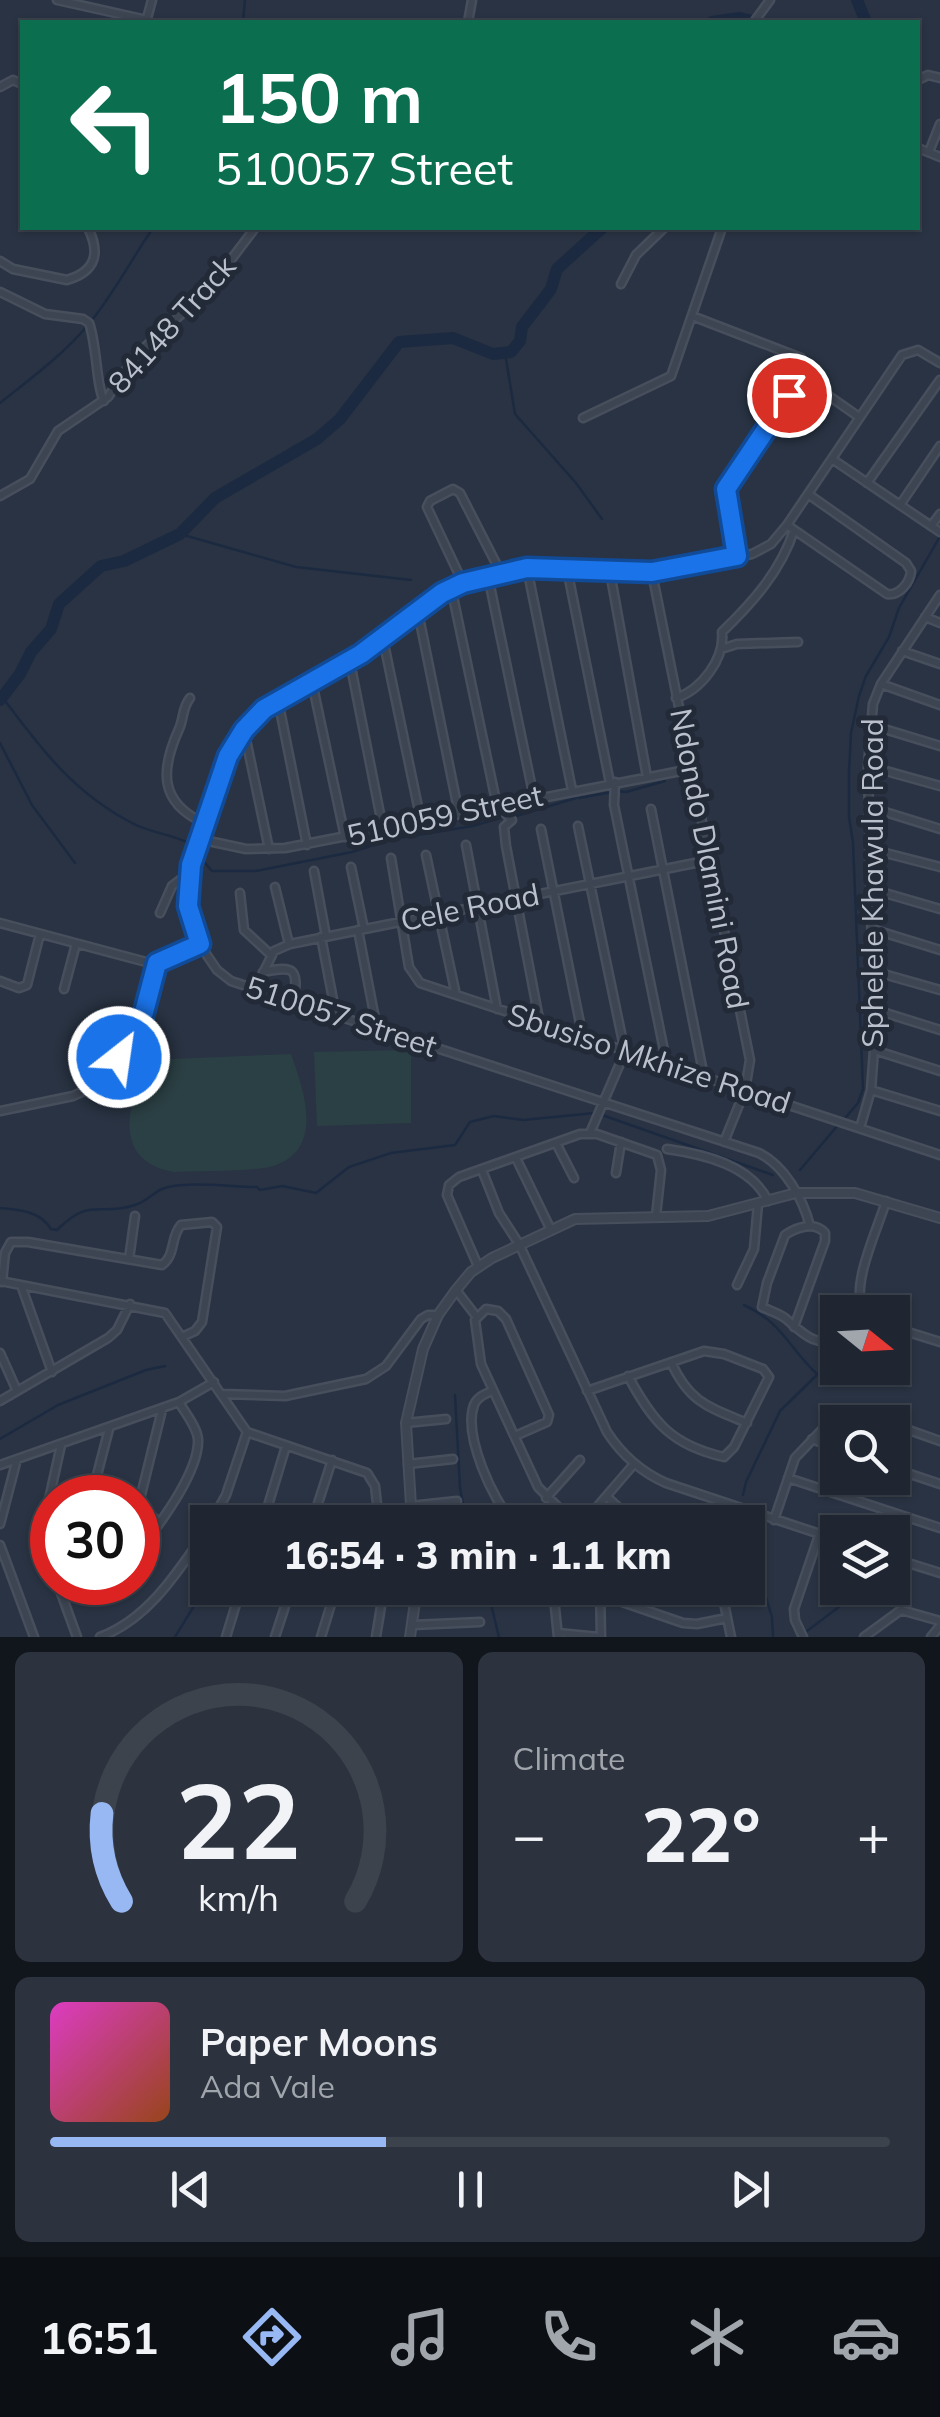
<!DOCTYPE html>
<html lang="en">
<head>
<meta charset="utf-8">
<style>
  body { margin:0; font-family:Mulish,sans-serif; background:#2c323e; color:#f1f3f6; height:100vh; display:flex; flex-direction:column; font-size:38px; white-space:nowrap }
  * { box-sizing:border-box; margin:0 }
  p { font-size:32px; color:#a1a5ac }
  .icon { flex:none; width:55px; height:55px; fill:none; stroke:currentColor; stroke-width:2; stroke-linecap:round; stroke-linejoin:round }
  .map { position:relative; height:1637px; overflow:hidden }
  .panel { display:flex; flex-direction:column; gap:15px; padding:15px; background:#11151c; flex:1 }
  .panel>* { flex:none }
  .top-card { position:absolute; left:20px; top:20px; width:900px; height:210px; border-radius:0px; box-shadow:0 2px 8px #0004,0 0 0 2px #3c434d; background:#0b6e4f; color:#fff; overflow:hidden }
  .needle { width:65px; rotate:108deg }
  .fabs { position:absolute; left:820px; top:1295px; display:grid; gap:20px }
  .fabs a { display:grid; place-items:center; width:90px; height:90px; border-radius:0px; background:#1f2632; box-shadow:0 2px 8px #0004,0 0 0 2px #3c434d; font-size:50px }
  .speed { position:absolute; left:30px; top:1475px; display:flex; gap:20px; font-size:50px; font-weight:700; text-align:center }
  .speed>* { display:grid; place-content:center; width:130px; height:130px; border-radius:50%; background:#1f2632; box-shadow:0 2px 8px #0004,0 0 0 2px #3c434d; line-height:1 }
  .speed .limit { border:15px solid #d22; background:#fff; color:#111 }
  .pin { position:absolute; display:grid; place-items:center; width:85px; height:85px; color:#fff; margin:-42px; border:5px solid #fff; border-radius:50%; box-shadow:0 2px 10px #0007 }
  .me { position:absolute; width:110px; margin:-55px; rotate:30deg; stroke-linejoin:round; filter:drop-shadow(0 0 8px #0008) }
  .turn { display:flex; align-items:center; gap:35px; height:210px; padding:0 30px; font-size:45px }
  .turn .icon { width:130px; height:130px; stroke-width:2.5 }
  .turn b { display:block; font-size:70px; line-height:85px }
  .big { font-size:75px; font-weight:800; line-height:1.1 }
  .panel .widget { flex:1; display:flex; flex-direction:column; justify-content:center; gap:15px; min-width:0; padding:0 35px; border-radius:15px; background:#2c323e }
  .panel .dial { align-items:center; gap:0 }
  .dial svg { height:260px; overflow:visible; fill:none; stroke:#3c434d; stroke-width:7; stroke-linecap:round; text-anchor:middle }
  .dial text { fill:#f1f3f6; stroke:none }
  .song { display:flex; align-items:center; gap:30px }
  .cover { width:120px; height:120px; border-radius:15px; background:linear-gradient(135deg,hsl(310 70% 55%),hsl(20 70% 35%)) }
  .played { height:10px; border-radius:5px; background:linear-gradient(90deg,#98b8f3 40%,#3c434d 40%) }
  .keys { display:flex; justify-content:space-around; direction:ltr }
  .heat { display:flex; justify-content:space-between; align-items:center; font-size:55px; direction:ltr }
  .panel .tiles { flex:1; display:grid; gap:15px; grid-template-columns:1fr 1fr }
  .widget:last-child { grid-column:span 2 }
  .trip { position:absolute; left:190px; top:1505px; width:575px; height:100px; border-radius:0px; background:#1f2632; box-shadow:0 2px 8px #0004,0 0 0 2px #3c434d; font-weight:800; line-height:100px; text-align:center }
  .tabs { display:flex; height:160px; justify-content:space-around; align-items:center; background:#0c0f14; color:#a1a5ac }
  .tabs .icon { width:70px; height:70px }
  .tabs .current { color:#98b8f3 }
  .tabs b { font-size:45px; color:#f1f3f6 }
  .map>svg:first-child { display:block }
  .green { fill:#2b4044 }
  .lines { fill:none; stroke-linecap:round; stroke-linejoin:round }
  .stream { stroke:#1c2a41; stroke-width:2.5 }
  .river { stroke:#1c2a41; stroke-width:12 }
  .minor-casing { stroke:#474e5c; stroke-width:11 }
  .tertiary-casing { stroke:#474e5c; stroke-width:12 }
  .minor { stroke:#3d4552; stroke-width:6 }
  .tertiary { stroke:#3d4552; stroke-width:8 }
  .route-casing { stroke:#114b97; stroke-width:25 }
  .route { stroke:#1a73e8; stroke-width:18 }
  .labels { text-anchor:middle; stroke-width:10; stroke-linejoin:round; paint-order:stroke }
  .street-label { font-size:30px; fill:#bbc1cc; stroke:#222a38 }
</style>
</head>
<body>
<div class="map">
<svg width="940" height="1637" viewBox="0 0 940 1637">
  <rect width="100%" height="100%" fill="#293343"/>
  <!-- green -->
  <path class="green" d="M411 1050V1123L317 1126 314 1052Z
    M291 1054C303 1088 325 1147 276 1165 258 1172 197 1171 174 1172 110 1161 128 1101 149 1060Z"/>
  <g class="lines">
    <!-- stream -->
    <path class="stream" d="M243 22 245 0
      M505 353 515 414 576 483 602 519
      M0 403C30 379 63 355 88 325 113 295 131 260 153 228
      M180 534 296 567 411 580
      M3 698C41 749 74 793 132 823 150 833 172 834 191 844
      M0 743 32 805 75 863
      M618 791 626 792 665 781
      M579 798 612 792
      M513 817 576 798
      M198 855 212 871H256L352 852 392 839 473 826 503 817
      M602 1115 773 1175
      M846 1117 858 1103 863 1089 853 842 849 817V772L851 733 859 696 866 676 889 637 899 608 939 538
      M800 1170 838 1125
      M0 1208C20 1210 40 1211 51 1229L57 1230C91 1196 98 1217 135 1205 146 1202 153 1193 162 1189 183 1180 233 1187 257 1187L260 1190 282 1186 316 1193 349 1167 391 1153 455 1145 470 1122 494 1116 523 1120 595 1113
      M744 1305C783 1323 788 1347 817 1374
      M455 1395 460 1487 466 1522
      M0 1439 58 1405 146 1370 165 1366
      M743 1495 746 1482 780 1411 824 1368 838 1347
      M743 1521V1522
      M748 1562 764 1591 772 1617 773 1637
      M487 1588 499 1637
      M807 1631 864 1588
      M175 1637 208 1583"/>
    <!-- river -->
    <path class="river" d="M857 0 866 22
      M712 22 740 18 756 22
      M0 700 20 674 31 652 51 629 59 604 101 566 124 561 180 534 215 498 317 439 340 419 399 342 453 338 493 354 511 352 520 341 522 327 551 289 557 269 602 228"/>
    <!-- minor casing -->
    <g class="minor-casing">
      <path id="minor" d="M57 0 147 20
        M146 22 152 0
        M468 22 472 0
        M754 22 770 0
        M918 80 928 75 940 78
        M0 87 13 80 22 84
        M918 148 940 157
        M929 152 940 124
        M0 261 13 269 67 280C97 271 100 252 88 228
        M621 284 636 255 664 228
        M0 292 45 314 83 319 89 323C97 344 96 386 104 401
        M692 316 801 358 819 389 859 417
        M583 418 671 376 722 228
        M832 459 940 532
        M867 483 940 380
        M0 496 30 479 58 431 108 397 135 356 208 290 255 228
        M900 505 940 446
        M787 525 887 594C899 596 910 583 911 571L906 563 808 494
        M931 526 940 514
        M737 557 726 499 728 484 784 399 794 392 819 389
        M527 568 572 790
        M567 569 610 783
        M610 572 647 777
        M652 573 750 1060 745 1090 724 1142
        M488 576 534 798
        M463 583 427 507 430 501 453 489 460 493 501 573
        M451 587 497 806 512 820 504 827 506 846 540 1024
        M418 612 459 814
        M925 617 940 623
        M383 639 421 821
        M721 649 737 644 798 642
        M902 651 940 664
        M350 662 383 829
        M312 682 345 837
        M881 684 940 705
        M190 698C182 708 184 718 179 729 161 769 158 802 204 823
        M676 698C701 690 725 659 722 632 752 603 781 571 794 530
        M278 700 307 845
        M871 725 940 746
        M244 730 269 849
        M868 766 940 786
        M615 782 614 805 667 1065
        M869 807 940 829
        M651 809 704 1077
        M578 826 625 1052 590 1133
        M541 829 583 1038
        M199 839 246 849 285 848 691 769
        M466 845 497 1009
        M870 849 940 867
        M426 855 456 995
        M391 858 409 967 420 983 940 1155
        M351 867 364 929
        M314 871 326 936
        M275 887 289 944
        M871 889 940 909
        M240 893 244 930 271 955
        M160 913 172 886 188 874
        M0 923 150 963 167 961 200 945
        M872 929 940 950
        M358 930 377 1029
        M321 937 336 1015
        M873 971 940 990
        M263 972C296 965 298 969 294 1002
        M0 981 19 988 27 985 40 934
        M64 989 76 944
        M255 989 274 951 290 944 710 860
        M873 1009 940 1030
        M874 1050 940 1071
        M871 1090 940 1111
        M0 1111 73 1096 84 1091 135 1041 157 963
        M860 1128 871 1090 874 1050 868 766 873 704 881 684 940 595
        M556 1143 574 1178
        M667 1149C703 1154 751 1165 768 1201
        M516 1158 550 1228
        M482 1170 499 1213 519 1244 607 1432C622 1455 641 1472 666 1483L838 1540
        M616 1173 621 1142
        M810 1226C803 1199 785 1166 759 1153L231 981 217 970 200 945 188 906V882L222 771 244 730 264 709 361 654 442 593 474 579 533 567 652 572 752 554 771 544 787 525 902 355 918 350 940 363
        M129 1259 135 1216
        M478 1266 447 1195 449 1185 459 1177 580 1134H597L657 1155 661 1170 656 1216
        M0 1281 165 1313 247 1432
        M2 1282 5 1253 11 1242H28L162 1265C176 1255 170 1237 181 1225L212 1222 217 1227 202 1322 195 1331 184 1336
        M21 1285 52 1372
        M737 1285 754 1249 758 1204
        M456 1290 476 1316
        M851 1312 859 1303
        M864 1312C849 1287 878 1229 886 1201
        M794 1327 825 1241V1233C815 1221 797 1227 785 1235L767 1283 762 1307C770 1311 778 1313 785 1318 801 1331 815 1349 838 1338
        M892 1327 940 1342
        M0 1353 17 1391
        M671 1362C689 1402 708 1407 747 1423
        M492 1391C485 1394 477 1397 474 1405 463 1435 493 1501 513 1522
        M587 1391 704 1351 724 1354 763 1369 769 1377 734 1447 724 1457C671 1445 653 1422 628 1376
        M222 1394 285 1396 366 1379 386 1366 421 1319 428 1315H438
        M0 1401 108 1338 117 1330 130 1304
        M406 1423 446 1419
        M892 1424 940 1441
        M247 1432 367 1473 375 1486 379 1522
        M515 1436 547 1422 549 1415 506 1319 498 1311 486 1309 475 1320 481 1364 538 1487 573 1522
        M812 1439 838 1449
        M408 1464 453 1459
        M0 1465 179 1402 214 1382
        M892 1468 940 1484
        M788 1478 940 1528
        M607 1497 626 1514 643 1522
        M91 1498 109 1429
        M546 1498 580 1460
        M410 1506 457 1501
        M774 1520 795 1458 836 1415 848 1409 887 1422
        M159 1522 143 1509 140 1499 162 1410
        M211 1522 226 1495 247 1432
        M263 1522 286 1446
        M312 1522 332 1460
        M584 1522 634 1464
        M721 1522 726 1504
        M0 1524 17 1459
        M0 1545 34 1637
        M138 1553C157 1527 200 1472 198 1439 197 1427 185 1413 179 1402
        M892 1558 940 1573
        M52 1570 42 1531 61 1445
        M57 1582 77 1637
        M526 1588 553 1595
        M553 1588 558 1637
        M600 1588 601 1637
        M721 1588 731 1637
        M599 1594 683 1623 697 1624 727 1618
        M413 1625 480 1622
        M558 1633 599 1637
        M100 1637C149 1619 179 1570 208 1528
        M226 1637 241 1588
        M275 1637 291 1588
        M321 1637 336 1588
        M376 1637 384 1588
        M803 1637 795 1620 794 1609 819 1535
        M864 1637 901 1610 940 1621
        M931 1637 940 1626"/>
    </g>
    <!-- tertiary casing -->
    <g class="tertiary-casing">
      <path id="tertiary" d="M412 1522 406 1423 423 1349 438 1315 456 1290 471 1272 492 1258 575 1219 708 1216 796 1193H855L940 1218
        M410 1637 417 1588"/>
    </g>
    <!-- minor -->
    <use href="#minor" class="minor"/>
    <!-- tertiary -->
    <use href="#tertiary" class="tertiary"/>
  </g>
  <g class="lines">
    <!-- route casing -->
    <g class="route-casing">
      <path id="route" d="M119 1057 138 1035 157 963 200 944 188 906 191 865 228 756 244 730 264 709 361 654 442 593 463 583 527 568 652 572 737 556 726 489 789 395"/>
    </g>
    <!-- route -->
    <use href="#route" class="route"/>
  </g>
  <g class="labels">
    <!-- street labels -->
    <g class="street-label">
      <text transform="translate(172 325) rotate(-48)" y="10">84148 Track</text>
      <text transform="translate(445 816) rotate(-12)" y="10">510059 Street</text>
      <text transform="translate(709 859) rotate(79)" y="10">Ndondo Dlamini Road</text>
      <text transform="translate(873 883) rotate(-90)" y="10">Sphelele Khawula Road</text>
      <text transform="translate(470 908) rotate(-11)" y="10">Cele Road</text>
      <text transform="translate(341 1017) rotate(18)" y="10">510057 Street</text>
      <text transform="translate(649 1059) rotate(18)" y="10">Sbusiso Mkhize Road</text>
    </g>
  </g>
</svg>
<div class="fabs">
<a><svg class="needle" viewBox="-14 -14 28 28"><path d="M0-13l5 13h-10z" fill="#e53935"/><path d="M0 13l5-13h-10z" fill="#a1a5ac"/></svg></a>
<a><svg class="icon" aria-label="search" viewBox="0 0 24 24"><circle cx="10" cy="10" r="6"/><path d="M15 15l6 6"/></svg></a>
<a><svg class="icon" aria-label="layers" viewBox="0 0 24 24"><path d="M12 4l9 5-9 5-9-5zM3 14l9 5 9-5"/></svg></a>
</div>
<div class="speed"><div class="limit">30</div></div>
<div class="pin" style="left:789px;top:395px;background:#d93025"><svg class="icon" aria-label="arrive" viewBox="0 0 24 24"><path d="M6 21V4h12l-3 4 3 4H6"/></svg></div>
<svg class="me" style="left:119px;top:1057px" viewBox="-20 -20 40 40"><circle r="17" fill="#1a73e8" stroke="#fff" stroke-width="3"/><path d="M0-11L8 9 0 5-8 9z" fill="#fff"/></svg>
<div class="trip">16:54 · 3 min · 1.1 km</div>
<div class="top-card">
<div class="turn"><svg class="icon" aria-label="left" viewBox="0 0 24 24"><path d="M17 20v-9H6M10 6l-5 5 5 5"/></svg><div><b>150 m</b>510057 Street</div></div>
</div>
</div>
<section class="panel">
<div class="tiles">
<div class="widget dial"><svg viewBox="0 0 100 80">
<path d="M14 69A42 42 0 1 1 86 69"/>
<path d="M14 69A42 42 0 0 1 8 42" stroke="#98b8f3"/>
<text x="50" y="56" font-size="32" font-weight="700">22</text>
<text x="50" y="72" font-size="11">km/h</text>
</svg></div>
<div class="widget"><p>Climate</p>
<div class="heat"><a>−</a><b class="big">22°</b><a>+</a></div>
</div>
<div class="widget">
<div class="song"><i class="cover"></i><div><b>Paper Moons</b><p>Ada Vale</p></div></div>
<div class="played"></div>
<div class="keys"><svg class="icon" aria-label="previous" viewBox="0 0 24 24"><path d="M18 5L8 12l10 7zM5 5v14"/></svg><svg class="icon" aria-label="pause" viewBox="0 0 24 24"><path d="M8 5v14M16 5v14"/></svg><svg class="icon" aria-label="next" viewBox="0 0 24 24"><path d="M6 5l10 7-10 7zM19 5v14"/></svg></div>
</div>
</div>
</section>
<nav class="tabs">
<b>16:51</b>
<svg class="icon current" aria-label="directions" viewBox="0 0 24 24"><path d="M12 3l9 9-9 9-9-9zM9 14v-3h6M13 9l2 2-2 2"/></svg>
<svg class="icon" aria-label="music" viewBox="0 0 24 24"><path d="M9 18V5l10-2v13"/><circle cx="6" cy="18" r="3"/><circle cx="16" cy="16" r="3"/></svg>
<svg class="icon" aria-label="phone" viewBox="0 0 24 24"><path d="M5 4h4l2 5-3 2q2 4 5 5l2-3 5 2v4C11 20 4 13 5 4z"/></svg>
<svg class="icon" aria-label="climate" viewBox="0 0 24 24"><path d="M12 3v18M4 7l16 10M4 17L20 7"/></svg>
<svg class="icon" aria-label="car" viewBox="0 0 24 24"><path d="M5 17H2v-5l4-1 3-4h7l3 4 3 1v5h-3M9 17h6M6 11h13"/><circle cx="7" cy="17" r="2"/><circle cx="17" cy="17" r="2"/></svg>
</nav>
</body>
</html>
